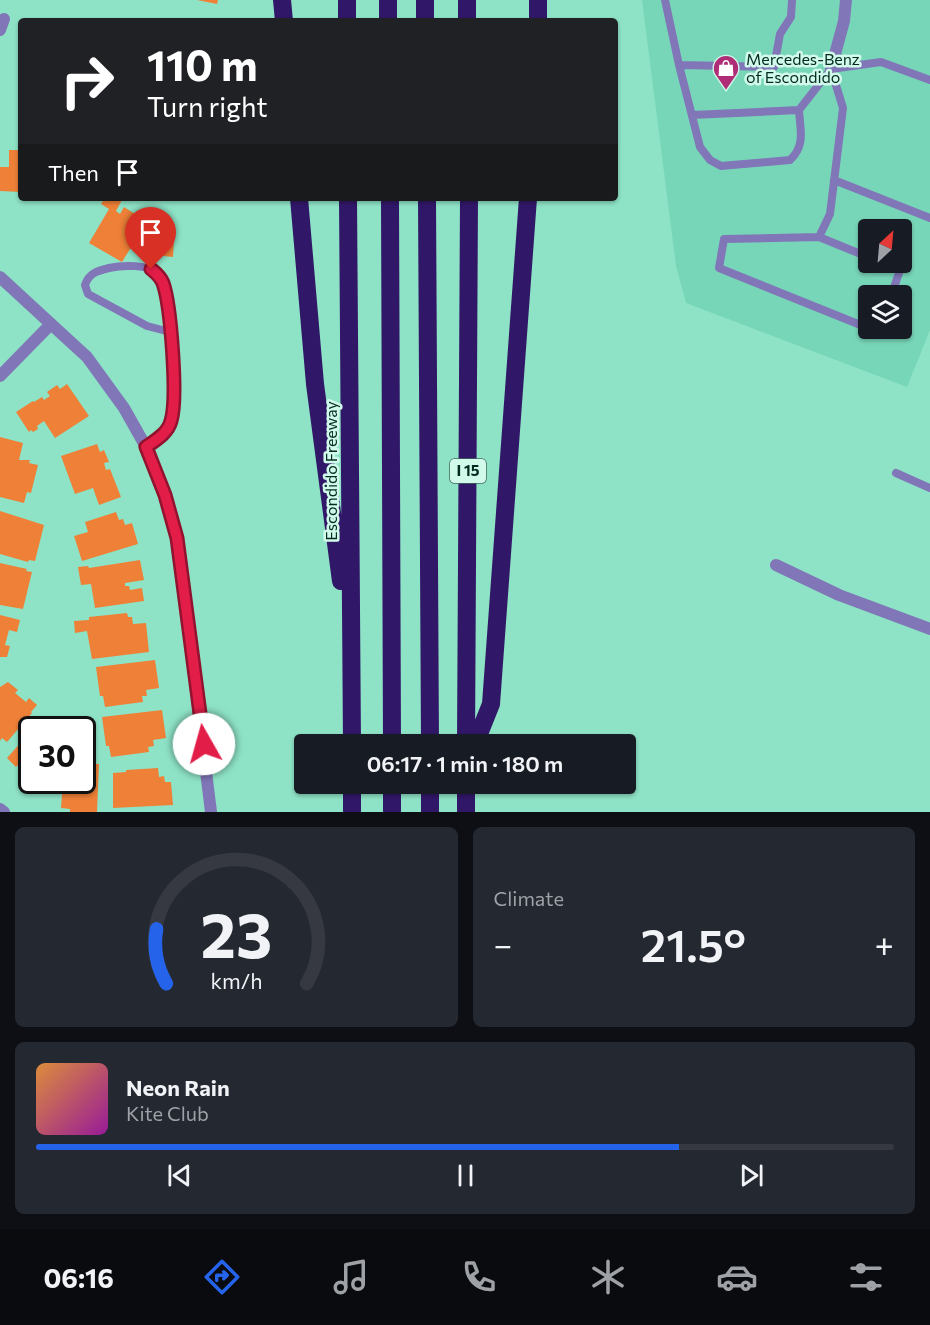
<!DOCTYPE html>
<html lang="en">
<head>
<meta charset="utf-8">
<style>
  body { margin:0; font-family:Commissioner,sans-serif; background:#242831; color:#f1f3f6; height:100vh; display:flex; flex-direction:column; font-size:22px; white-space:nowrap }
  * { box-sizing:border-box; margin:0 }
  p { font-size:20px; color:#9ea1a6 }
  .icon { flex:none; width:33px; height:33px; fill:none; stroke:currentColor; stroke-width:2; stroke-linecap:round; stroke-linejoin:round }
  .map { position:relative; height:812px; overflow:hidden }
  .details { display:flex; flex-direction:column; gap:15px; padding:15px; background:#0d0f14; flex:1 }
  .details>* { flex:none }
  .banner { position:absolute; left:18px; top:18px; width:600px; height:183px; border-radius:6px; box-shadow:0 2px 4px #0004; background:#202124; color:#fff; overflow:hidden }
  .needle { width:39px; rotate:26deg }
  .tools { position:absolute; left:858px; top:219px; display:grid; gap:12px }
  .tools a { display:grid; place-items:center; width:54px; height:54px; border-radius:6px; background:#171b24; box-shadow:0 2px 4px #0004; font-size:30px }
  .speed { position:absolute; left:18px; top:716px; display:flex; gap:12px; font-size:30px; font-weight:700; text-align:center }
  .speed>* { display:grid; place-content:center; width:78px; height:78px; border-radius:50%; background:#171b24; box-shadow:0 2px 4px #0004; line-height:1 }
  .speed .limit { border:3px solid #111; border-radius:9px; background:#fff; color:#111 }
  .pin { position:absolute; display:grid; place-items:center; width:51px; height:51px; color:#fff; margin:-62px -26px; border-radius:50% 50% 50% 0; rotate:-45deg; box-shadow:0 0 6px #0007 }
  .pin .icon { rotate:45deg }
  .me { position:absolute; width:66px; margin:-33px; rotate:353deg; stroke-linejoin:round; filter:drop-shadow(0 0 4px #0008) }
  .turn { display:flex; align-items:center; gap:21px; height:126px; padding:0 30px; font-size:27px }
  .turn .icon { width:78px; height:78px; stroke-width:2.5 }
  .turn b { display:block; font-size:42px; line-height:51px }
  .then { display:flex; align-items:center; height:57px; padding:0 30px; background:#0003; gap:12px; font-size:22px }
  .big { font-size:45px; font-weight:600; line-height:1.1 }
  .details .widget { flex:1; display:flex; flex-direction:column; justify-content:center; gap:9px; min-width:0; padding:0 21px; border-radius:9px; background:#242831 }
  .details .dial { align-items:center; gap:0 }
  .dial svg { height:156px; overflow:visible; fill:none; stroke:#363941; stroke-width:7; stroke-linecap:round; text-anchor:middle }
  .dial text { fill:#f1f3f6; stroke:none }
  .song { display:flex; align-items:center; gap:18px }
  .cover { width:72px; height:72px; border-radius:9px; background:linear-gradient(135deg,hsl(30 70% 55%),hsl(300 70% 35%)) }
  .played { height:6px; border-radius:3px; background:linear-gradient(90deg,#2563eb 75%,#363941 75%) }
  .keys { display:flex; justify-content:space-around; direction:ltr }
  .heat { display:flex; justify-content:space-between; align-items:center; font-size:33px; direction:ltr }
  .details .tiles { flex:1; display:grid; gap:15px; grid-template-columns:1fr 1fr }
  .widget:last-child { grid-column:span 2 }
  .trip { position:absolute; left:294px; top:734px; width:342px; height:60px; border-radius:6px; background:#171b24; box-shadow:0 2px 4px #0004; font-weight:600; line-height:60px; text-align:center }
  .dock { display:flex; height:96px; justify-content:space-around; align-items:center; background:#090b0e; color:#9ea1a6 }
  .dock .icon { width:42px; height:42px }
  .dock .active { color:#2563eb }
  .dock b { font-size:27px; color:#f1f3f6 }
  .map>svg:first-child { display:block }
  .built { fill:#78d6b8; fill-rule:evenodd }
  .building { fill:#ee8037 }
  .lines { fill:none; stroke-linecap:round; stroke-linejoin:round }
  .service { stroke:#8176b8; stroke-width:8 }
  .minor { stroke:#8176b8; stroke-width:12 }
  .tertiary { stroke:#8176b8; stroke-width:12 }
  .motorway { stroke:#311768; stroke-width:18 }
  .route-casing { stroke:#92132f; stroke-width:15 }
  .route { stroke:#e11d48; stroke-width:10 }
  .labels { text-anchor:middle; stroke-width:5; stroke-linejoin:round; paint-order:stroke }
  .shield { fill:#d2faeb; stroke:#42695e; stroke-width:1.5 }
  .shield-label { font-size:15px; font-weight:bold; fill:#052b21 }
  .poi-label { font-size:16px; fill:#052b21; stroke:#d2faeb; text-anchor:start }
  .street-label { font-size:16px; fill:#052b21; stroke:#d2faeb }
</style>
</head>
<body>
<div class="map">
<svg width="930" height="812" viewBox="0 0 930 812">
  <rect width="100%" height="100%" fill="#8ee3c6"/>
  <!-- built -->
  <path class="built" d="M642 0H930V330L907 387 686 303 676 266ZM868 230H902V262H868ZM868 296H902V328H868Z"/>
  <!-- building -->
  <path class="building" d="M197 0H218L217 4Z
    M9 150H21V192L0 191V167H9Z
    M105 198H123L116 211 120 214 124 207 135 214 132 219 143 221 144 217H153L152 222H158L159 218 168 219V223L175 224 173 257 144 254V251L130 249 122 262 89 243 109 209 101 204Z
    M67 384 89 416 55 438 44 421 37 426 38 429 33 432 31 430 29 432 16 412 33 401 34 402 42 397 44 400 50 396 47 392 57 385 60 389Z
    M0 437 23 443 19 460H30L29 463 38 465 31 493 27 492 24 503 0 497Z
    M97 444 100 452 104 450 109 462 104 463 106 470 110 469 121 497 99 505 93 488 75 494 61 456Z
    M0 511 44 525 35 561 29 560 28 562 0 554Z
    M116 512 119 520 123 519 125 525 132 523 138 544 82 561 74 536 88 532 85 522Z
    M140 560 144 580 125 583V586H129L130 590 142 588 144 601 95 608 91 584 81 585 78 567 88 566 89 568Z
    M0 563 27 569 26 571 32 572 23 609 0 605Z
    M127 613 128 617H132L133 624 146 623 149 652 92 659 87 631 75 633 74 621 89 620V617Z
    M0 615 20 620 17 632 9 630 5 645 10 646 7 657H0Z
    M155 660 159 688 146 690 147 696H142L143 702 105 707 103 696H100L96 667Z
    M8 682 18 690 15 693 26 702 29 698 37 705 31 712 32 713 7 742 2 738 0 741V687Z
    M162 710 166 738 153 740 154 746 148 747 149 752 111 757 109 746H106L102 717Z
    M42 719 53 729H33Z
    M32 730V757L29 761 25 758 16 767 7 758Z
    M32 762V780H42L35 788 20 775Z
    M82 763 99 764 97 812H70V809L61 808 63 780H82Z
    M158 768 159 777 164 776 165 782H171L173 805 113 808V773L126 772V770Z"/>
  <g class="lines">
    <!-- service -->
    <path class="service" d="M665 0 679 65 774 67 780 34 791 17 792 0
      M679 65 700 147 710 160 721 166 790 160C806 145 800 129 799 110L831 69 881 62 930 80
      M831 69 843 108 830 214 819 237 724 239 719 268 868 328
      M692 115 799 110
      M834 180 930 218
      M819 237 868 257
      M881 262 900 270 891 296
      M870 328 877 331 879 328
      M146 447C156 440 168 433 171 421 177 401 171 289 158 274 149 264 122 265 109 268 97 271 89 273 85 285L88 294 147 326 170 332
      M896 473 930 488"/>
    <!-- minor -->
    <path class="minor" d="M0 30 4 19
      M831 69 844 21 846 0
      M0 376 51 324 87 357 124 408 146 447 165 495 177 538 211 812
      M776 565 839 595 930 629
      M0 809 4 812"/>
    <!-- tertiary -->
    <path class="tertiary" d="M0 277 51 324"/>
    <!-- motorway -->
    <path class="motorway" d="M282 0 284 21
      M347 0V21
      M388 0V21
      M425 0V21
      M467 0V21
      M538 21V0
      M299 198 315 384 341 581
      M348 198 352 744
      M390 198 392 744
      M427 198 430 744
      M466 744 469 198
      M475 744 491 704 528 198
      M352 783V812
      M392 783V812
      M430 812V783
      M466 812V783"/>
  </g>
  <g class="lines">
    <!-- route casing -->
    <g class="route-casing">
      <path id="route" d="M151 269C156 273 160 276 163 283 171 306 178 399 171 421 168 433 156 440 146 447L165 495 177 538 204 744"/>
    </g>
    <!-- route -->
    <use href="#route" class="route"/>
  </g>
  <!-- icons -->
  <defs>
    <g id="shop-pin" transform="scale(1.35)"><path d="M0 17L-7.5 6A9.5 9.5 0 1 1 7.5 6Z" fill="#af2d76" stroke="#d2faeb"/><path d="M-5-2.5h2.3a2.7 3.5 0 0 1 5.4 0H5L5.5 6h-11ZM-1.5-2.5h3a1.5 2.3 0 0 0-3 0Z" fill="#fff"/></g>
  </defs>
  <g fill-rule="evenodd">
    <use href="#shop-pin" x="726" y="68"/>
  </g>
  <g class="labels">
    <!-- shield labels -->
    <rect class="shield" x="450" y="459" width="36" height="24" rx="4.5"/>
    <g class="shield-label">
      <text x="468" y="476">I 15</text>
    </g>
    <!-- poi labels -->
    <g class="poi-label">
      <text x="746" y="65">Mercedes-Benz<tspan x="746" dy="18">of Escondido</tspan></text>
    </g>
    <!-- street labels -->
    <g class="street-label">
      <text transform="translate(331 471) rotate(-90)" y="6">Escondido Freeway</text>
    </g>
  </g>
</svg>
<div class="tools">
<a><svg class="needle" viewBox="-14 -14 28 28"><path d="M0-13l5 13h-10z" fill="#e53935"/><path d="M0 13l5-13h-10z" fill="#9ea1a6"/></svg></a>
<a><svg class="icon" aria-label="layers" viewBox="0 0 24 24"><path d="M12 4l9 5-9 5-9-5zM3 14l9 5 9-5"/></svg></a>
</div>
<div class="speed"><div class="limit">30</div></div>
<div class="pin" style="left:151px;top:269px;background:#d93025"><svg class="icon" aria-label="arrive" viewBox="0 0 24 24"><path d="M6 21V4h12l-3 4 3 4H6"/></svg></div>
<svg class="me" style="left:204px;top:744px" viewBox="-20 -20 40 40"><circle r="19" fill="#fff"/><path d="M0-13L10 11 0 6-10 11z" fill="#e11d48"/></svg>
<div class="trip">06:17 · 1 min · 180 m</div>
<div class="banner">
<div class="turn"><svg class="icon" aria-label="right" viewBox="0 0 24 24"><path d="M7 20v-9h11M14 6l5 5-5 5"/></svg><div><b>110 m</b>Turn right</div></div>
<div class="then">Then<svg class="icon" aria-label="arrive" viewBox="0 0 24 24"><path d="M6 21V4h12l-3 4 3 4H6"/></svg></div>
</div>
</div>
<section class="details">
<div class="tiles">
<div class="widget dial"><svg viewBox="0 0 100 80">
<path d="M14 69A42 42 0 1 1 86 69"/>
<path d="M14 69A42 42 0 0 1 9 41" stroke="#2563eb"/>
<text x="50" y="56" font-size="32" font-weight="700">23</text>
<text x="50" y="72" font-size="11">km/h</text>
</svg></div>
<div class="widget"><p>Climate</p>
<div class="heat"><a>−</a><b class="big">21.5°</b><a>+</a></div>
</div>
<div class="widget">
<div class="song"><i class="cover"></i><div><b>Neon Rain</b><p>Kite Club</p></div></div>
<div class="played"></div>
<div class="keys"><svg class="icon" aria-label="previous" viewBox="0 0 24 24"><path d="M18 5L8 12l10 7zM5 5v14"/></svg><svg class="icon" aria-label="pause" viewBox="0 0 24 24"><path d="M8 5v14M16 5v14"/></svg><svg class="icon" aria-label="next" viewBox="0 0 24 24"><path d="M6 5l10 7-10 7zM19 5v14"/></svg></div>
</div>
</div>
</section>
<nav class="dock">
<b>06:16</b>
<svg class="icon active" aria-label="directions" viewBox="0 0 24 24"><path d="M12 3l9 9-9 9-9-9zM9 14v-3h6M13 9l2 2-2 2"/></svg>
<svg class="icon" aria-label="music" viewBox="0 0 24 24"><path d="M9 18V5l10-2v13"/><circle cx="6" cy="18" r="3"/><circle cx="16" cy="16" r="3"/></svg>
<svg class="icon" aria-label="phone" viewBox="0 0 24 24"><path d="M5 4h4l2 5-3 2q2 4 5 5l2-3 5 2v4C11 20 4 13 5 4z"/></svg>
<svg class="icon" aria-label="climate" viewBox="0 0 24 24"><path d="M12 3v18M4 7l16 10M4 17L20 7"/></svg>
<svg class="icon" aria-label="car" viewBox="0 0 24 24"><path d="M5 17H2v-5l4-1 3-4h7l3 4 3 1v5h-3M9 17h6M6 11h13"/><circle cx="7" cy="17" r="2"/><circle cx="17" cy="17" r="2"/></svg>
<svg class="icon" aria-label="filters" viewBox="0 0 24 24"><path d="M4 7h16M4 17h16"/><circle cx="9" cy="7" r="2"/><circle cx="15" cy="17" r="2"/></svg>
</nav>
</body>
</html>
